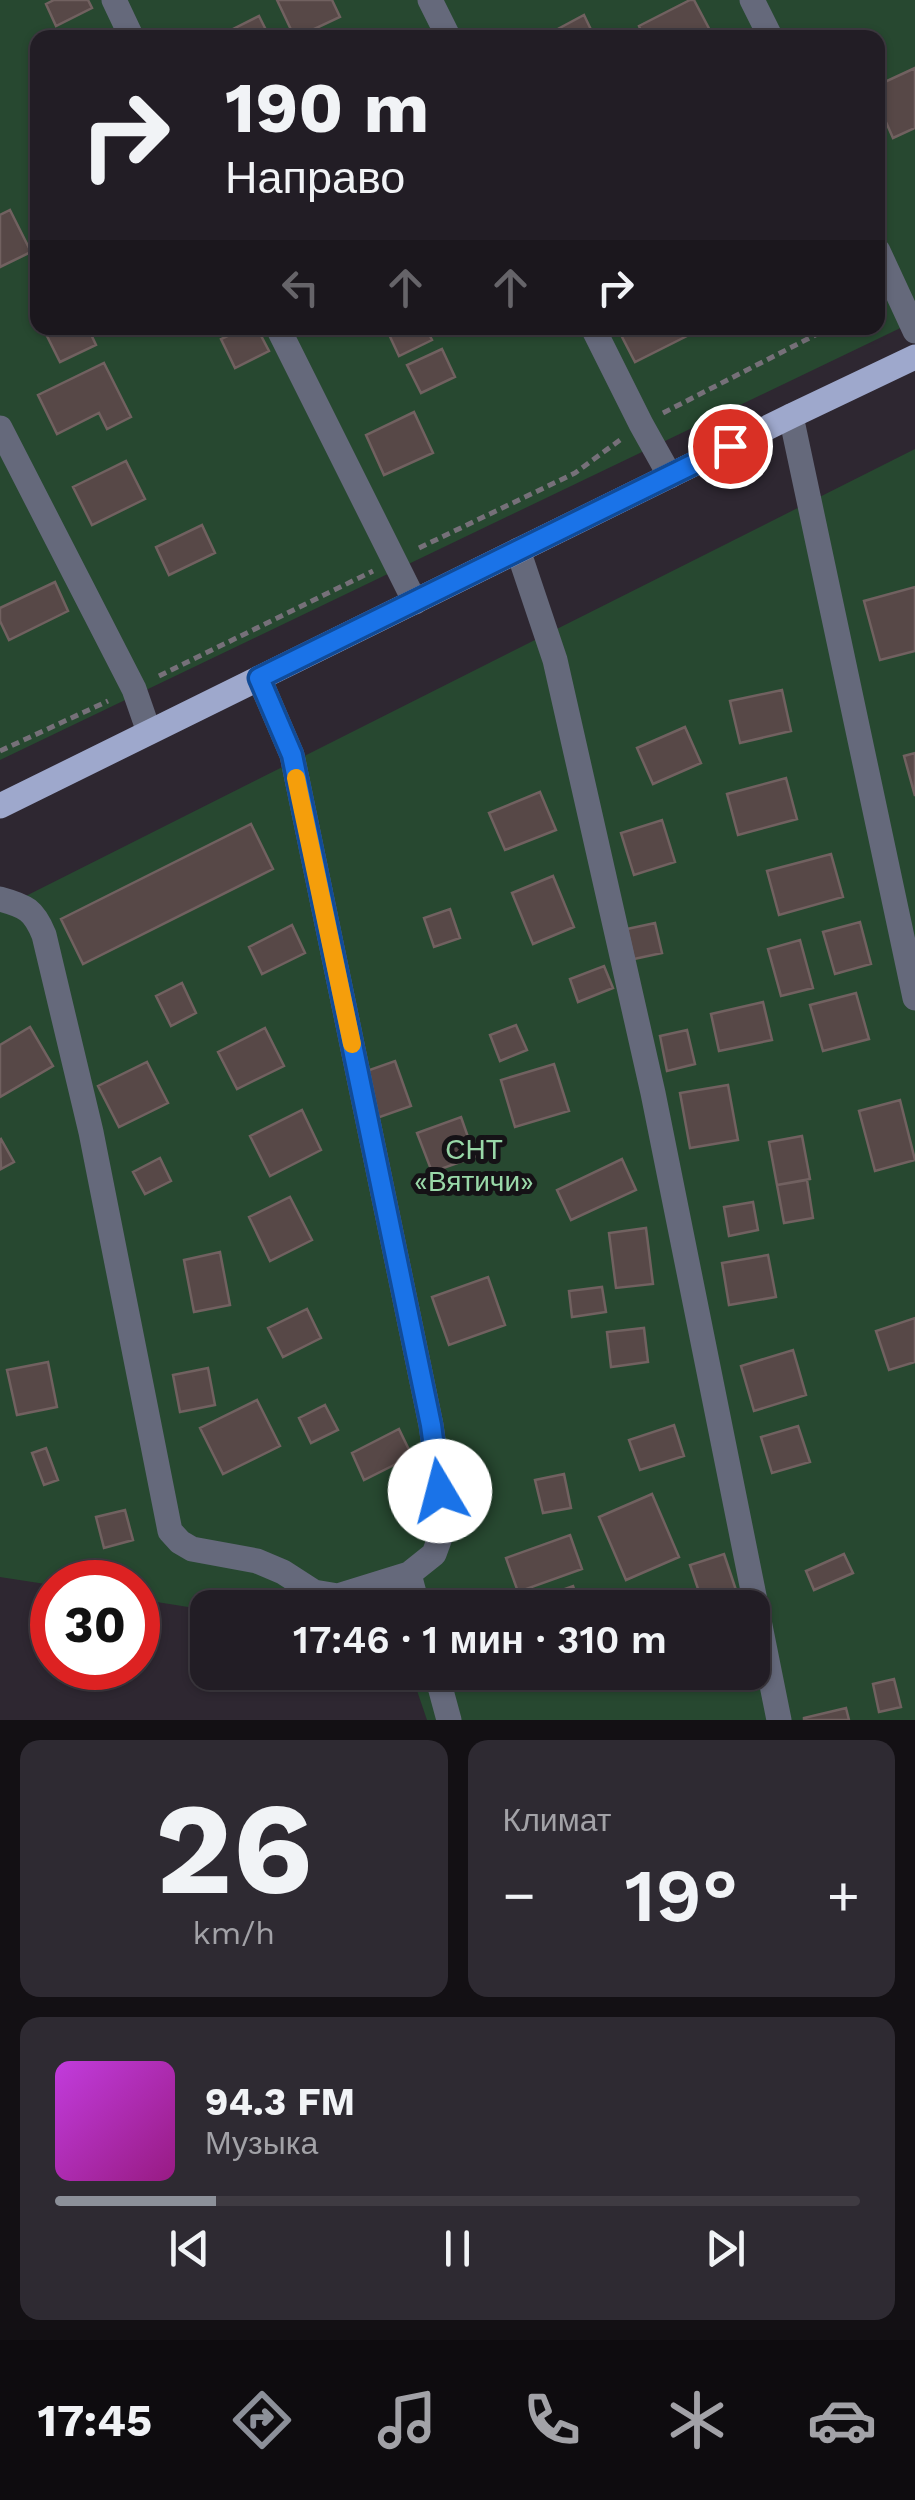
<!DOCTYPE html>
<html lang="ru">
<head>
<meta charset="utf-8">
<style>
  body { margin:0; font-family:"Work Sans",sans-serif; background:#2e2a32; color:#f1f3f6; height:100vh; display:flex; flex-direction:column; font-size:38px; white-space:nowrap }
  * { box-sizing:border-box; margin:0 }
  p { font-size:32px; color:#a2a2a7 }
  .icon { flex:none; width:55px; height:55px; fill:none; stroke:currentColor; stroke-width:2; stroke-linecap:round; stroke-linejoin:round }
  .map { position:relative; height:1720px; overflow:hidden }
  .drawer { display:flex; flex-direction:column; gap:20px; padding:20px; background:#131014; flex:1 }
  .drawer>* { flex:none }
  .top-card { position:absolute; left:30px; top:30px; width:855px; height:305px; border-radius:20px; box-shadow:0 2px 8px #0004,0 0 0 2px #3f3b42; background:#221d25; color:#f1f3f6; overflow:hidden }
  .speed { position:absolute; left:30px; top:1560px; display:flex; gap:20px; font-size:50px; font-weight:700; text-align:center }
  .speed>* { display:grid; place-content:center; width:130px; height:130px; border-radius:50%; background:#221d25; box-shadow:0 2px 8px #0004,0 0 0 2px #3f3b42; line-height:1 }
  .speed .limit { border:15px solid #d22; background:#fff; color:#111 }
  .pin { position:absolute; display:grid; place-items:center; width:85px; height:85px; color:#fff; margin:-42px; border:5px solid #fff; border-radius:50%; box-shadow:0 2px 10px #0007 }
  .me { position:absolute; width:110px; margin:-55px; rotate:352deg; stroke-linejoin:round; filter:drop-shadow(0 0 8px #0008) }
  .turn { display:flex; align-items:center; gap:35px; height:210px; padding:0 30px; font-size:45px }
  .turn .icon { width:130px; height:130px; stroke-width:2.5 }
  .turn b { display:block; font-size:70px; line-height:85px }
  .lanes { display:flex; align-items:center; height:95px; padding:0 30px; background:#0003; justify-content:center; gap:50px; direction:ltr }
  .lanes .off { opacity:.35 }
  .big { font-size:75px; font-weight:600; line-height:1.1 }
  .drawer .tile { flex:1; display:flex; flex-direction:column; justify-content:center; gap:15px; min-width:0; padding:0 35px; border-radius:20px; background:#2e2a32 }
  .drawer .dial { align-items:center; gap:0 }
  .dial b { font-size:130px; line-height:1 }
  .song { display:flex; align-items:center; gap:30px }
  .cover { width:120px; height:120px; border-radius:15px; background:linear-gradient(135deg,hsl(290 70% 55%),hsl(310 70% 35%)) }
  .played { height:10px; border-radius:5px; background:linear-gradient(90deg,#8c9099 20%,#3f3b42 20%) }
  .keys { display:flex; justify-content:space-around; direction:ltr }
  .heat { display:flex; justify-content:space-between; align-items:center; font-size:55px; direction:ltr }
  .drawer .tiles { flex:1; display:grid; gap:20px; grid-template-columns:1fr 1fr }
  .tile:last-child { grid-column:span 2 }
  .trip { position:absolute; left:190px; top:1590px; width:580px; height:100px; border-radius:20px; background:#221d25; box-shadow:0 2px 8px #0004,0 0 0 2px #3f3b42; font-weight:600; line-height:100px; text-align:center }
  .tab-bar { display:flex; height:160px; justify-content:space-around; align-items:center; background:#0e0c0f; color:#a2a2a7 }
  .tab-bar .icon { width:70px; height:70px }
  .tab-bar .selected { color:#8c9099 }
  .tab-bar b { font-size:45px; color:#f1f3f6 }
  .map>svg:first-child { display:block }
  .green { fill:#274830; fill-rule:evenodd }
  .building { fill:#574847; stroke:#716160; stroke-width:2.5 }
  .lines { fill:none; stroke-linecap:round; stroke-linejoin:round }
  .path { stroke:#767079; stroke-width:5; stroke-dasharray:8 5; stroke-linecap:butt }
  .minor { stroke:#65697b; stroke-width:25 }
  .major { stroke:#9ea8cc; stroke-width:25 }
  .route-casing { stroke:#114b97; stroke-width:25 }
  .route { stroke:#1a73e8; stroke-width:18 }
  .slow { stroke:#f59e0b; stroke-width:18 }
  .labels { text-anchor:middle; stroke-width:10; stroke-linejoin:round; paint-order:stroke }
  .park-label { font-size:28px; fill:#99d8a8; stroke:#151216 }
</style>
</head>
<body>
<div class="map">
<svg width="915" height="1720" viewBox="0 0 915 1720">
  <rect width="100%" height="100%" fill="#2e2731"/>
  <!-- green -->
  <path class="green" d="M0 0H915V321L0 760ZM38 38H878V328H38Z
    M915 449V1720H427L411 1673 752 1672V1608H208L207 1610 138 1599V1582H52V1585L0 1577V909Z"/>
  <!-- building -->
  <path class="building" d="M54 0H88L92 8 56 26 46 4Z
    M277 0H332L340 17 295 38Z
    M690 0H694L714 38H644L639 26Z
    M584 15 595 38H541Z
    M259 16 270 38H227L225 33Z
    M915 68V128L893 138 878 104V85Z
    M10 210 31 252 0 267V215Z
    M43 328H88L96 345 60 362Z
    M245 328H257L269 351 235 368 221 339Z
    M386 328H426L432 340 399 356Z
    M626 328H703L635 362 619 331Z
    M442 349 455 377 421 393 407 365Z
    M104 363 131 417 107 429 99 413 57 434 38 395Z
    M414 412 433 453 384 475 366 435Z
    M126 461 145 499 92 525 73 487Z
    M202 525 215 553 169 575 156 547Z
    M55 582 68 611 9 640 0 621V608Z
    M915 587V651L880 660 864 601Z
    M782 690 791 731 740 743 730 701Z
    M685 727 701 763 653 784 637 748Z
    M915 753V796L904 756Z
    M786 778 797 819 738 835 727 794Z
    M540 792 556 830 505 850 489 813Z
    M662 820 675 862 634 875 621 833Z
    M251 824 273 869 83 964 61 919Z
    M831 854 843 897 779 915 767 871Z
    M553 876 574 927 533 944 512 893Z
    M450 909 460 938 434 947 424 918Z
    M860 922 871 964 835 974 823 932Z
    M655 923 662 953 634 959 627 929Z
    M292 925 305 953 262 974 249 947Z
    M800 940 813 988 781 996 768 949Z
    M604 966 613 988 578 1002 570 979Z
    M182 983 196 1013 171 1026 156 996Z
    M856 993 869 1039 823 1051 810 1005Z
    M763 1002 772 1040 719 1051 711 1014Z
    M516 1025 527 1050 500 1061 490 1035Z
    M30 1027 53 1066 0 1097V1045Z
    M265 1028 284 1066 237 1089 218 1052Z
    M687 1030 695 1064 667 1071 660 1036Z
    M395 1061 411 1106 377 1118 361 1073Z
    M147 1062 168 1103 119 1127 98 1086Z
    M554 1064 569 1111 515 1127 501 1080Z
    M728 1085 738 1140 690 1148 680 1093Z
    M900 1100 915 1160 875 1171 859 1111Z
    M302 1110 321 1150 270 1176 250 1136Z
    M461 1117 475 1157 432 1172 417 1133Z
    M802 1136 810 1179 777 1185 769 1142Z
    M1 1139 14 1162 1 1169 0 1140Z
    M160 1158 171 1181 145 1194 133 1172Z
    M622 1159 636 1190 571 1220 557 1190Z
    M807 1180 813 1218 784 1223 777 1185Z
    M290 1197 312 1240 270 1261 249 1217Z
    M753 1202 758 1230 729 1236 724 1207Z
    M646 1228 653 1284 616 1288 609 1233Z
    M220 1252 230 1305 194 1312 184 1260Z
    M768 1255 776 1297 729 1305 722 1263Z
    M488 1277 505 1325 449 1345 432 1297Z
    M602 1287 606 1312 572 1317 569 1291Z
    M307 1309 321 1338 283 1357 268 1328Z
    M915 1318V1362L889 1370 876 1331Z
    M644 1328 648 1362 611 1367 607 1332Z
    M793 1350 806 1395 754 1411 741 1366Z
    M48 1362 57 1407 17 1415 7 1370Z
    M208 1368 215 1405 180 1412 173 1375Z
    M257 1400 280 1446 223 1474 200 1428Z
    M325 1405 338 1430 311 1443 299 1418Z
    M674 1425 684 1456 640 1470 629 1440Z
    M798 1426 810 1462 772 1473 761 1437Z
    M399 1429 412 1456 364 1480 352 1453Z
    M46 1448 58 1480 44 1485 32 1453Z
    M564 1474 571 1508 543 1513 535 1480Z
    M652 1494 679 1557 626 1580 599 1517Z
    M125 1510 133 1540 104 1548 96 1517Z
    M570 1535 582 1569 518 1592 506 1558Z
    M724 1554 736 1590 702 1601 690 1565Z
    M844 1554 853 1573 814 1590 806 1571Z
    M573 1586 580 1608H533L531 1601Z
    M894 1679 901 1707 879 1712 873 1684Z
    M846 1708 849 1720H804V1718Z"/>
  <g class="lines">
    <!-- path -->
    <path class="path" d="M663 413 829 328
      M419 548 575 473 620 440
      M159 676 373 571
      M0 751 108 701"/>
    <!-- minor -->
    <path class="minor" d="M114 0 132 38
      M430 0 449 38
      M752 0 771 38
      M878 251 915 331
      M278 328 415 602
      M593 328 641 424 670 476
      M791 416 915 998
      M0 428 134 689 149 732
      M518 550 555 660 653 1093 779 1720
      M0 899C26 906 34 910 44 935L91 1132 170 1531 180 1542 192 1549 257 1561 283 1572 314 1592 338 1596 409 1574 434 1554 445 1524 431 1425 292 755 259 678
      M409 1574 418 1608
      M436 1672 449 1720"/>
    <!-- major -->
    <path class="major" d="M0 806 791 416 915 357"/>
  </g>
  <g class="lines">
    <!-- route casing -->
    <g class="route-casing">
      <path id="route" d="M440 1491 431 1425 292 755 259 678 730 446"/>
    </g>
    <!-- route -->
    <use href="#route" class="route"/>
    <!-- slow -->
    <path class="slow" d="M296 778 352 1044"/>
  </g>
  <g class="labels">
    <!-- park labels -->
    <g class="park-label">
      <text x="474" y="1159">СНТ<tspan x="474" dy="32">«Вятичи»</tspan></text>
    </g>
  </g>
</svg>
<div class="speed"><div class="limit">30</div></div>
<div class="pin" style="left:730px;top:446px;background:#d93025"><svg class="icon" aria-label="arrive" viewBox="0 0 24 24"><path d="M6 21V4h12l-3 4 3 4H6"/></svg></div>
<svg class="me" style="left:440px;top:1491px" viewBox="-20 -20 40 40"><circle r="19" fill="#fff"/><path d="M0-13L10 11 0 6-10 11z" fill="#1a73e8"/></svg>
<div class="trip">17:46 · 1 мин · 310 m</div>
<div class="top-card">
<div class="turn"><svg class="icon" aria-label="right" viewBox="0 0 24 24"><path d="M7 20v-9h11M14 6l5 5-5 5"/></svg><div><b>190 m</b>Направо</div></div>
<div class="lanes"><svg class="icon off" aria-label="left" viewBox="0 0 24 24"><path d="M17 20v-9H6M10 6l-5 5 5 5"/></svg><svg class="icon off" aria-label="ahead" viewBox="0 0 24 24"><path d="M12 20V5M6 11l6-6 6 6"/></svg><svg class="icon off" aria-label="ahead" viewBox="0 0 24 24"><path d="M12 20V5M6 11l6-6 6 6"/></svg><svg class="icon" aria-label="right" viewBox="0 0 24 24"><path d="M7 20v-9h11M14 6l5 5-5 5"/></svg></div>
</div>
</div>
<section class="drawer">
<div class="tiles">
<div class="tile dial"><b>26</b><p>km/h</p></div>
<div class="tile"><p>Климат</p>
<div class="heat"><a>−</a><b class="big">19°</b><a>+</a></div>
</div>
<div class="tile">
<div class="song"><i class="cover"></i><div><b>94.3 FM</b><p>Музыка</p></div></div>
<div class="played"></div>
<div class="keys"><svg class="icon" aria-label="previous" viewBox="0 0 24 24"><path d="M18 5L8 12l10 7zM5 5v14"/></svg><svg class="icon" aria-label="pause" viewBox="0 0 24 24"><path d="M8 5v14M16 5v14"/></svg><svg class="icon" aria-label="next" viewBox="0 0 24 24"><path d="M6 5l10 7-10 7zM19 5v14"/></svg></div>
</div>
</div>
</section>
<nav class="tab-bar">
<b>17:45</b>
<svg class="icon selected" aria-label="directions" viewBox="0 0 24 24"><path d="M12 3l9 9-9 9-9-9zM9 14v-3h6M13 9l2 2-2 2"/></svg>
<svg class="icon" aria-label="music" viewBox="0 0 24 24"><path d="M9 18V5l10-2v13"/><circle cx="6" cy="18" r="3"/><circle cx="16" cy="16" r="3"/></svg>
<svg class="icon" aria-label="phone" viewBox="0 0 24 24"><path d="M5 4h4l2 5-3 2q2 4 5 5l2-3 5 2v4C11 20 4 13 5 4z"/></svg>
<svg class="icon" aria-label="climate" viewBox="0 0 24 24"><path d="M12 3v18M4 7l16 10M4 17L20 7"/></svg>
<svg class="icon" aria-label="car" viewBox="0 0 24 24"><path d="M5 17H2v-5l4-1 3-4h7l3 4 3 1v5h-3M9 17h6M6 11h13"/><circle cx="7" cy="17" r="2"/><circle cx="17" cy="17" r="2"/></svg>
</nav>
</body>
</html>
